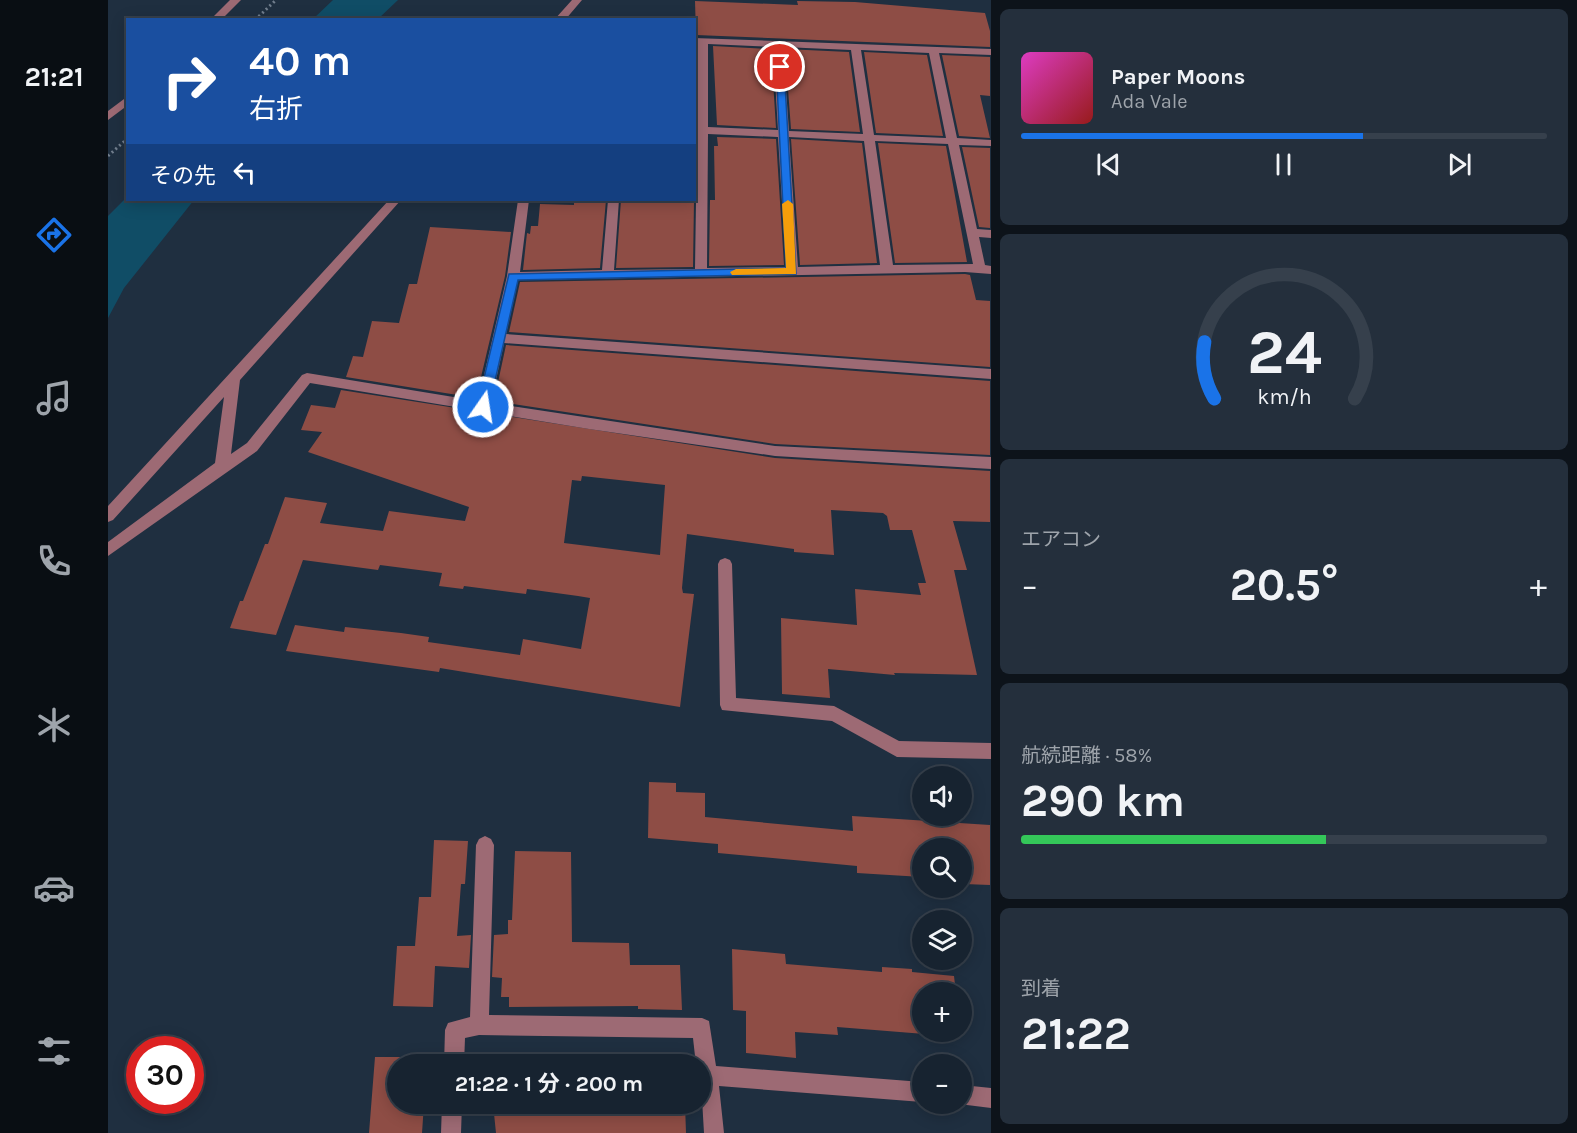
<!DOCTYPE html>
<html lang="ja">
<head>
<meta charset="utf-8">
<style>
  body { margin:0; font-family:Karla,"Noto Sans JP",sans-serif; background:#242f3c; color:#f1f3f6; height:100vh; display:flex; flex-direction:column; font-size:22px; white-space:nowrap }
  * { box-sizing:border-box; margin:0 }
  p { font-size:20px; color:#9ea4ab }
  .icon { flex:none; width:33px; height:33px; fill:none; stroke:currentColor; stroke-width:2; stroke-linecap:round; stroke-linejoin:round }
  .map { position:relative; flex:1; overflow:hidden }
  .details { display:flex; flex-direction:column; gap:9px; padding:9px; background:#0d131a; width:586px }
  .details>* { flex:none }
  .hud { position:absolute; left:18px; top:18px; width:570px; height:183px; border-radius:0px; box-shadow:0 3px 15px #0003,0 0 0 2px #36404c; background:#1a4fa0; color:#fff; overflow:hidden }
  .controls { position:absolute; left:804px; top:766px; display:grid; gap:12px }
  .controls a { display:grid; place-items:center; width:60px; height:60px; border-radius:50%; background:#172330; box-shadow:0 3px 15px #0003,0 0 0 2px #36404c; font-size:30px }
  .speed { position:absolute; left:18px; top:1036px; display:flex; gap:12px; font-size:30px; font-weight:700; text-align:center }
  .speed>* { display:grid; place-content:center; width:78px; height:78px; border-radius:50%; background:#172330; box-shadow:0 3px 15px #0003,0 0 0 2px #36404c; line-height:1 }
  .speed .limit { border:9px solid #d22; background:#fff; color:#111 }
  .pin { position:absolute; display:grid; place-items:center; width:51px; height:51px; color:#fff; margin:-26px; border:3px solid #fff; border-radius:50%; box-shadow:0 2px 6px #0007 }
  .me { position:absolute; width:66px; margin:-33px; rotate:13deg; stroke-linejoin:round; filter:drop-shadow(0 0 4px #0008) }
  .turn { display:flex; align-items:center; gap:21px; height:126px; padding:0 24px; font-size:27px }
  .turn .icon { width:78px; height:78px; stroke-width:2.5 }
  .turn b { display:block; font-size:42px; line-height:51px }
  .then { display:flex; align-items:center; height:57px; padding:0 24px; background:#0003; gap:12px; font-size:22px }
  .big { font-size:45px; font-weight:700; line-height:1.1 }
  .details .widget { flex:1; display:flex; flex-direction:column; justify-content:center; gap:9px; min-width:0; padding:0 21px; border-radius:9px; background:#242f3c }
  .details .dial { align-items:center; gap:0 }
  .dial svg { height:156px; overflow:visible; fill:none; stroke:#36404c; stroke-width:7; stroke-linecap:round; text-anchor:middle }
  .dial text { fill:#f1f3f6; stroke:none }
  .song { display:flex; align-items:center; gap:18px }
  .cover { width:72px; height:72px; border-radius:9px; background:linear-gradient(135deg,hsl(310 70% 55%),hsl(0 70% 35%)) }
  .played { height:6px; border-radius:3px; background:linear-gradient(90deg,#1a73e8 65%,#36404c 65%) }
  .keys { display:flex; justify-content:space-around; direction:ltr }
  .heat { display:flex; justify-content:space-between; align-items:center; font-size:33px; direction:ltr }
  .charge { height:9px; border-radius:4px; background:linear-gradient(90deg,#34c759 58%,#36404c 0) }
  .trip { position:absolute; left:279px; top:1054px; width:324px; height:60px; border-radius:30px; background:#172330; box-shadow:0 3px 15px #0003,0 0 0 2px #36404c; font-weight:700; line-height:60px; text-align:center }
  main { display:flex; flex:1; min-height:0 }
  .menu { display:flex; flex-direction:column; width:108px; justify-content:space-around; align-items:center; background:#090e13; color:#9ea4ab }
  .menu .icon { width:42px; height:42px }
  .menu .active { color:#1a73e8 }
  .menu b { font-size:27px; color:#f1f3f6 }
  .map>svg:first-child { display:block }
  .water { fill:#104d66 }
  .building { fill:#8e4d45; fill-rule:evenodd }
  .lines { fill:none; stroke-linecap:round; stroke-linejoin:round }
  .path { stroke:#717e8d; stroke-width:3; stroke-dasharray:2 3; stroke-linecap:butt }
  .minor { fill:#9d6a74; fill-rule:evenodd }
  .route { fill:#1a73e8; stroke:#114b97; stroke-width:1.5 }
  .slow { fill:#f59e0b }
</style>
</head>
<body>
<main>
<nav class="menu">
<b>21:21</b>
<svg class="icon active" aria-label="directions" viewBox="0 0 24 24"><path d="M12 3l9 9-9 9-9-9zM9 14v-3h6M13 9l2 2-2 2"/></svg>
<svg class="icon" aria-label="music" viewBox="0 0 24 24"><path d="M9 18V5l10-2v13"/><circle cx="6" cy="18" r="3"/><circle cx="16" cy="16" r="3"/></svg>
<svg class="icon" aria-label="phone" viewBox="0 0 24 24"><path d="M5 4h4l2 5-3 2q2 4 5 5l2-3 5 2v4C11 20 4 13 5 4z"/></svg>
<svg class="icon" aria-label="climate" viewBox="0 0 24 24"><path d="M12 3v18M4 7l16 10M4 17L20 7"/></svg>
<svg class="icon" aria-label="car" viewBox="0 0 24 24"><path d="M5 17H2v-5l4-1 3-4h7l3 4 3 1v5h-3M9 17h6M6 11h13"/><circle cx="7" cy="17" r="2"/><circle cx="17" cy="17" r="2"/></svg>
<svg class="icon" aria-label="filters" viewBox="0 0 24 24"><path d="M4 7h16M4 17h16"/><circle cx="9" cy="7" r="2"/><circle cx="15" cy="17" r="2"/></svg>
</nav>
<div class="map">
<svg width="883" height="1133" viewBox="0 0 883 1133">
  <rect width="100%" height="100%" fill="#1f2f40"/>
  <!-- water -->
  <path class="water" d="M225 0H290L270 19H205Z
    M19 197 20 200H86L16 288 0 318V216Z"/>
  <!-- building -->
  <path class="building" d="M587 1 690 5 689 1 747 2 877 13 882 31V47L588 35Z
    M605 46 663 49 668 128 609 125Z
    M677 49 741 52 752 132 683 129Z
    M756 52 819 55 835 136 768 133Z
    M834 55 882 57V96L872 95 882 138 851 136Z
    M609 137 668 139 676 265 601 266 602 200H607L606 146H610Z
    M683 139 754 143 769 263 692 265Z
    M770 143 838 146 859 262 787 263Z
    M854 147 882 148V228L871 227Z
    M483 200H498L492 268 415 270 419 233 422 234 423 226H430L432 204 466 205V202L482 203Z
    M513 200H586L585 267 508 268Z
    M322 227 403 232 397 276 368 398 238 377 245 356 255 357 264 321 291 323 301 284H309Z
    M857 274 862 275 868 300 882 301V367L401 332 412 282Z
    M398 345 882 381V455L667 444 386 401Z
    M233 390 667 458 882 471V522L845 521 859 570H846L869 675 786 673 787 675 720 669 722 698 674 694 673 618 749 625 747 589 813 595 810 583H818L804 530H782L779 516 775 513 723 510 726 555 686 552V549L579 534 574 588 575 593 586 594 572 707 332 668 331 672 178 651 187 625 236 632 237 627 293 633 321 637 320 642 412 655 415 639 473 649 482 598 470 596 419 589 418 594 356 586 355 589 331 586 334 573 272 565 270 570 195 560 168 635 122 628 132 601H135L157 544H160L177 497 219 503 212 523 275 531 281 511 357 521 361 507 200 452 214 432 193 430 203 405 227 408ZM474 476 557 485 552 555 456 543 464 480 473 481Z
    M541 782 568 783V792L597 793V817L745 831 744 816 882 825V885L856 884 854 849H814V877L749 873V866L610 853V844L540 838Z
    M326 840 360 841 357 884H353L349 936 363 935 361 968 327 966 325 1007 285 1006 289 946H307L311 897H323Z
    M407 851 463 852 464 942 521 943 522 965H572L574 1010 530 1009V1006L401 1007V997H393L394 978 384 977 386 935 400 934V920H404Z
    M624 949 677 954 678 964 774 972V967L804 969V972L846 976 848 993H814V1032H853L854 1037 729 1027 730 1035 687 1032 688 1058 638 1053V1011L625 1010Z
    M466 1055 574 1056 575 1065H466Z
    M267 1057H319V1065H290V1104H316L314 1133H261Z
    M385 1104H577L578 1133H388Z"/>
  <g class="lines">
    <!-- path -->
    <path class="path" d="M147 20 168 0
      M0 156 20 138"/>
    <!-- minor -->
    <path class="minor" d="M122 0H133L113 20H102Z
      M464 0H474L457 20H446Z
      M586 38 883 49V55L831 53 849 138 883 140V146L851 145 869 229 883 230V238L871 237 877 265 883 266V274L857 272 410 280 398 334 883 369V379L396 343 383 403 667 446 883 457V469L667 456 481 429 202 383 149 451 0 556V542L107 463 116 397 5 520 0 522V506L281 200H293L132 380 123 454 139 443 194 375 199 373 370 401 399 276 410 200H421L412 272 494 270 500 200H511L506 270 587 269 589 133H586V127H589L590 44H586ZM600 44 665 47 670 130 600 127ZM675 47 743 50 755 134 681 131ZM753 50 821 53 838 138 766 135ZM600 134 670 137 678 267 599 268ZM681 137 756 141 772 265 690 267ZM767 141 840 144 865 264 785 265Z
      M20 96V105L0 120V111Z
      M617 558 622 560 624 564 628 698 726 706 791 741 883 743V759L789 757 724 721 614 710 612 705 610 564 612 560Z
      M377 836 383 839 386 845 381 1015 594 1018 601 1021 608 1066 814 1082V1102L611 1086 616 1133H596L592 1065H588L585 1038 371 1035 357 1038 356 1065H336L337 1030 340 1023 362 1017 368 845 371 839Z
      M854 1085 883 1088V1108L851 1104H854Z
      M334 1104H354L353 1133H333Z"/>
  </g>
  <!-- route -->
  <path class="route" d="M668 65 676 67 688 274 410 280 381 407 379 410H371L369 407 401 274 678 268Z"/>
  <!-- slow -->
  <path class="slow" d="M680 200 685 204 688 274 624 275 622 272 628 269 678 268 674 204Z"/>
</svg>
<div class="controls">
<a><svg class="icon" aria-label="sound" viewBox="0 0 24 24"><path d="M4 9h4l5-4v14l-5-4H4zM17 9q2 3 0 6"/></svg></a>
<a><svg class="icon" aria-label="search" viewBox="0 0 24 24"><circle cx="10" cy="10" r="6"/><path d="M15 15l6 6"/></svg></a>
<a><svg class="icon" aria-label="layers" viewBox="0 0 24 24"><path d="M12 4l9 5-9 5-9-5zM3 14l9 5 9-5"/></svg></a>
<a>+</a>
<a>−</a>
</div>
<div class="speed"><div class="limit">30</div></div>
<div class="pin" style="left:672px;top:67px;background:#d93025"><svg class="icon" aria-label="arrive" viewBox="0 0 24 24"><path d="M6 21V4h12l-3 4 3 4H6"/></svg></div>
<svg class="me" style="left:375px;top:407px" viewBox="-20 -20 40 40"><circle r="17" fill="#1a73e8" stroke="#fff" stroke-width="3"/><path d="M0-11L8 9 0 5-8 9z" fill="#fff"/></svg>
<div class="trip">21:22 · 1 分 · 200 m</div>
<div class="hud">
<div class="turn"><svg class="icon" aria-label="right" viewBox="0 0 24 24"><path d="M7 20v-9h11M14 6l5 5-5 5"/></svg><div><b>40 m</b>右折</div></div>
<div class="then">その先<svg class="icon" aria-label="left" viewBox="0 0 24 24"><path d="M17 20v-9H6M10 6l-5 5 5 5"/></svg></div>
</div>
</div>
<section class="details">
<div class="widget">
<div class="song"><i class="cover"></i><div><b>Paper Moons</b><p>Ada Vale</p></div></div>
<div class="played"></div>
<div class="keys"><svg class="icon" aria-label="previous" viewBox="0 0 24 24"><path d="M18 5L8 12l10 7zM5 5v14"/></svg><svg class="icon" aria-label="pause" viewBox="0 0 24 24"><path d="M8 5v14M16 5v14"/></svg><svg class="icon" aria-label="next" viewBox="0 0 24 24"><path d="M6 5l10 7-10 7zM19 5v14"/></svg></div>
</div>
<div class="widget dial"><svg viewBox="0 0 100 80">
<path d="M14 69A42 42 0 1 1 86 69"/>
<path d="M14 69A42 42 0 0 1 9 40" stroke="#1a73e8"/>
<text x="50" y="56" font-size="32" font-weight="700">24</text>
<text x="50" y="72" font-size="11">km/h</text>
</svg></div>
<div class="widget"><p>エアコン</p>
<div class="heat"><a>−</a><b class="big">20.5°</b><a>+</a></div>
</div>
<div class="widget"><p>航続距離 · 58%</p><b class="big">290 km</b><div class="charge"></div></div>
<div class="widget"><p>到着</p><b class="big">21:22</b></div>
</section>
</main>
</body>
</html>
